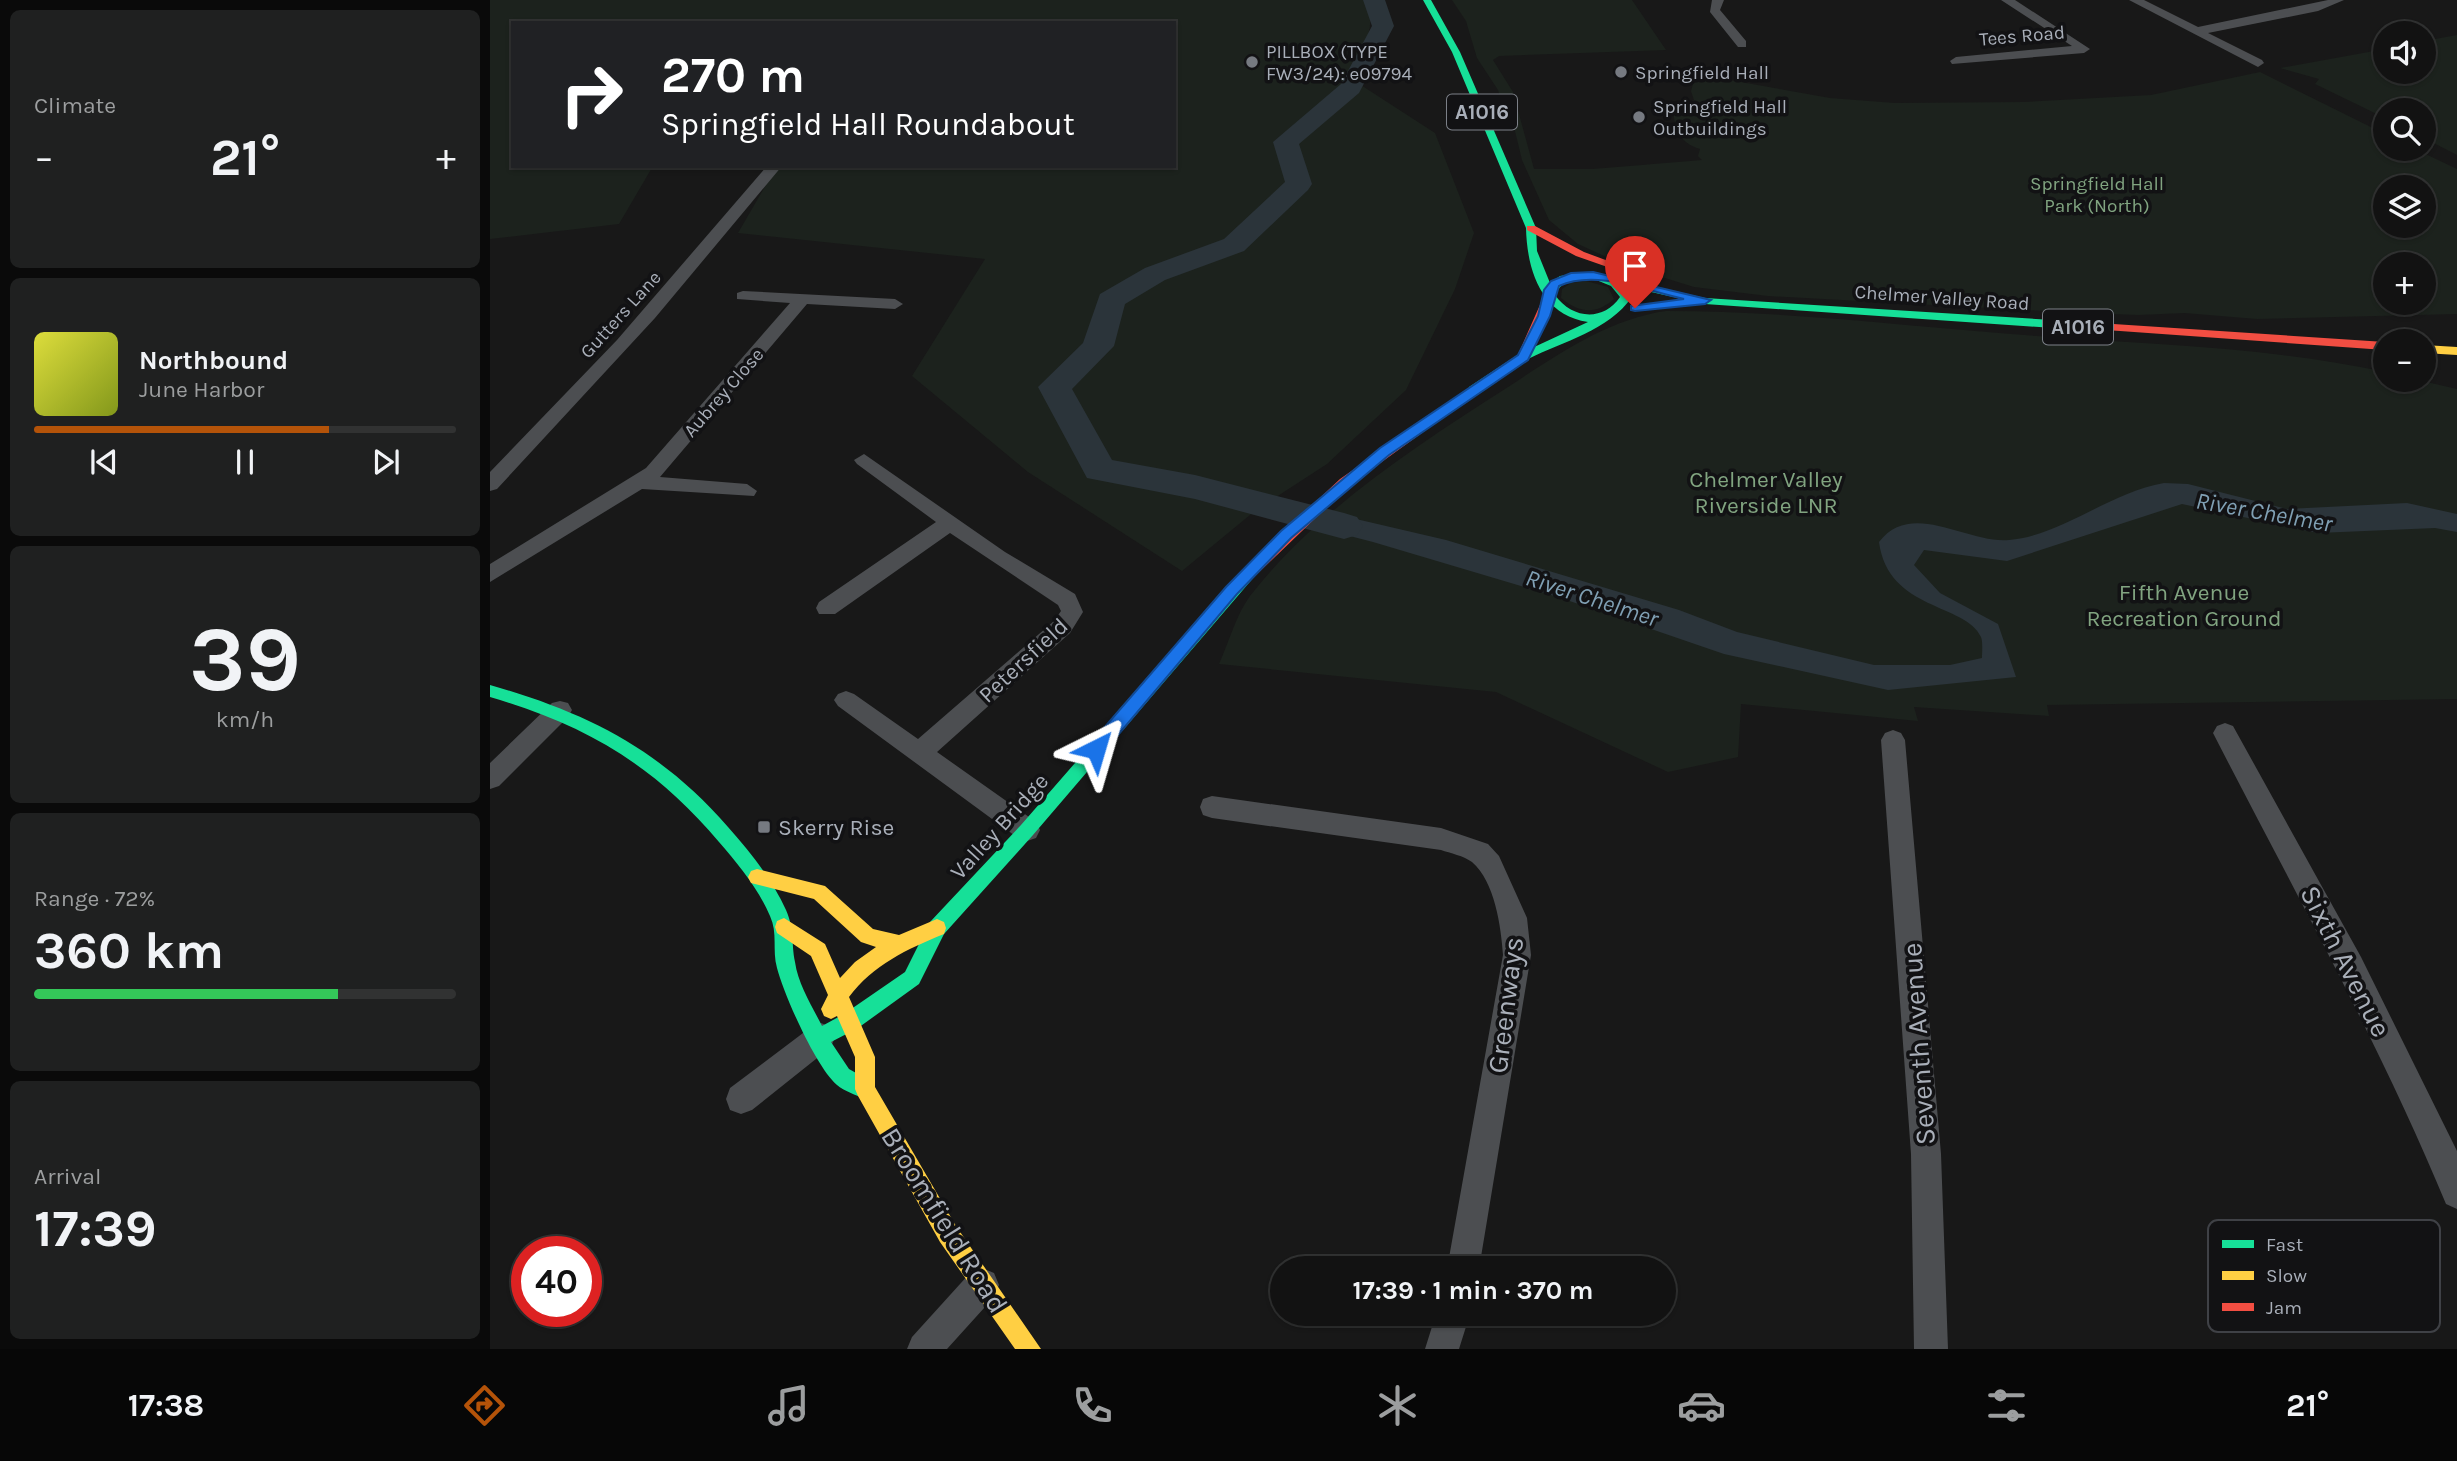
<!DOCTYPE html>
<html lang="en">
<head>
<meta charset="utf-8">
<style>
  body { margin:0; font-family:Karla,sans-serif; background:#1f2020; color:#f1f3f6; height:100vh; display:flex; flex-direction:column; font-size:26px; white-space:nowrap }
  * { box-sizing:border-box; margin:0 }
  p { font-size:23px; color:#9c9e9f }
  .icon { flex:none; width:38px; height:38px; fill:none; stroke:currentColor; stroke-width:2; stroke-linecap:round; stroke-linejoin:round }
  .map { position:relative; flex:1; overflow:hidden }
  .drawer { display:flex; flex-direction:column; gap:10px; padding:10px; background:#0a0a0a; width:490px }
  .drawer>* { flex:none }
  .top-card { position:absolute; left:21px; top:21px; width:665px; height:147px; border-radius:0px; box-shadow:0 2px 5px #0004,0 0 0 2px #313232; background:#202124; color:#fff; overflow:hidden }
  .controls { position:absolute; left:1883px; top:21px; display:grid; gap:14px }
  .controls a { display:grid; place-items:center; width:63px; height:63px; border-radius:50%; background:#121212; box-shadow:0 2px 5px #0004,0 0 0 2px #313232; font-size:35px }
  .speed { position:absolute; left:21px; top:1236px; display:flex; gap:14px; font-size:35px; font-weight:700; text-align:center }
  .speed>* { display:grid; place-content:center; width:91px; height:91px; border-radius:50%; background:#121212; box-shadow:0 2px 5px #0004,0 0 0 2px #313232; line-height:1 }
  .speed .limit { border:10px solid #d22; background:#fff; color:#111 }
  .pin { position:absolute; display:grid; place-items:center; width:60px; height:60px; color:#fff; margin:-72px -30px; border-radius:50% 50% 50% 0; rotate:-45deg; box-shadow:0 0 7px #0007 }
  .pin .icon { rotate:45deg }
  .me { position:absolute; width:77px; margin:-38px; rotate:40deg; stroke-linejoin:round; filter:drop-shadow(0 0 5px #0008) }
  .turn { display:flex; align-items:center; gap:24px; height:147px; padding:0 35px; font-size:32px }
  .turn .icon { width:91px; height:91px; stroke-width:2.5 }
  .turn b { display:block; font-size:49px; line-height:60px }
  .big { font-size:52px; font-weight:700; line-height:1.1 }
  .drawer .widget { flex:1; display:flex; flex-direction:column; justify-content:center; gap:10px; min-width:0; padding:0 24px; border-radius:10px; background:#1f2020 }
  .drawer .dial { align-items:center; gap:0 }
  .dial b { font-size:91px; line-height:1 }
  .song { display:flex; align-items:center; gap:21px }
  .cover { width:84px; height:84px; border-radius:10px; background:linear-gradient(135deg,hsl(60 70% 55%),hsl(70 70% 35%)) }
  .played { height:7px; border-radius:4px; background:linear-gradient(90deg,#b45309 70%,#313232 70%) }
  .keys { display:flex; justify-content:space-around; direction:ltr }
  .heat { display:flex; justify-content:space-between; align-items:center; font-size:38px; direction:ltr }
  .charge { height:10px; border-radius:5px; background:linear-gradient(90deg,#34c759 72%,#313232 0) }
  .trip { position:absolute; left:780px; top:1256px; width:406px; height:70px; border-radius:35px; background:#121212; box-shadow:0 2px 5px #0004,0 0 0 2px #313232; font-weight:700; line-height:70px; text-align:center }
  .dock { display:flex; height:112px; justify-content:space-around; align-items:center; background:#070707; color:#9c9e9f }
  .dock .icon { width:49px; height:49px }
  .dock .active { color:#b45309 }
  .dock b { font-size:32px; color:#f1f3f6 }
  main { display:flex; flex:1; min-height:0 }
  .map>svg:first-child { display:block }
  .green { fill:#1c221d; fill-rule:evenodd }
  .water { fill:#2b343a }
  .lines { fill:none; stroke-linecap:round; stroke-linejoin:round }
  .river { fill:#2b343a; fill-rule:evenodd }
  .street { fill:#4c4e51; fill-rule:evenodd }
  .fast { fill:#16e098; fill-rule:evenodd }
  .slow { fill:#ffcf43; fill-rule:evenodd }
  .jam { fill:#f24e42; fill-rule:evenodd }
  .route { fill:#1a73e8; stroke:#114b97; stroke-width:2 }
  .poi-dot { fill:#767a81; stroke:#121214; stroke-width:2.5 }
  .labels { text-anchor:middle; stroke-width:7; stroke-linejoin:round; paint-order:stroke }
  .far-street-label { font-size:19px; fill:#a9afb9; stroke:#121214 }
  .far-poi-label { font-size:19px; fill:#a9afb9; stroke:#121214; text-anchor:start }
  .far-park-label { font-size:19px; fill:#81a480; stroke:#121214 }
  .shield { fill:#121214; stroke:#7c8088; stroke-width:2 }
  .shield-label { font-size:21px; font-weight:bold; fill:#a9afb9 }
  .park-label { font-size:23px; fill:#81a480; stroke:#121214 }
  .street-label { font-size:23px; fill:#a9afb9; stroke:#121214 }
  .poi-label { font-size:23px; fill:#a9afb9; stroke:#121214; text-anchor:start }
  .water-label { font-size:24px; font-style:italic; fill:#80a0b4; stroke:#121214 }
  .near-street-label { font-size:28px; fill:#a9afb9; stroke:#121214 }
  .key { fill:#121214; stroke:#3f4146; stroke-width:2 }
  .key-label { font-size:19px; fill:#a9afb9 }
</style>
</head>
<body>
<main>
<section class="drawer">
<div class="widget"><p>Climate</p>
<div class="heat"><a>−</a><b class="big">21°</b><a>+</a></div>
</div>
<div class="widget">
<div class="song"><i class="cover"></i><div><b>Northbound</b><p>June Harbor</p></div></div>
<div class="played"></div>
<div class="keys"><svg class="icon" aria-label="previous" viewBox="0 0 24 24"><path d="M18 5L8 12l10 7zM5 5v14"/></svg><svg class="icon" aria-label="pause" viewBox="0 0 24 24"><path d="M8 5v14M16 5v14"/></svg><svg class="icon" aria-label="next" viewBox="0 0 24 24"><path d="M6 5l10 7-10 7zM19 5v14"/></svg></div>
</div>
<div class="widget dial"><b>39</b><p>km/h</p></div>
<div class="widget"><p>Range · 72%</p><b class="big">360 km</b><div class="charge"></div></div>
<div class="widget"><p>Arrival</p><b class="big">17:39</b></div>
</section>
<div class="map">
<svg width="1967" height="1349" viewBox="0 0 1967 1349">
  <rect width="100%" height="100%" fill="#181818"/>
  <!-- green -->
  <path class="green" d="M0 0H873C892 21 869 57 860 78L945 133 984 233 965 289 916 390 837 464 766 510 692 571 538 472 422 376 495 259 248 233 287 166H684V23H23V166H163L129 224 0 239Z
    M962 0H1142L1176 50 1009 56 1003 60 1023 92 1044 169H1103L1212 160 1208 156 1210 149C1189 143 1184 128 1183 107L1204 100 1201 91 1206 74 1340 98 1405 103 1534 102 1661 95 1770 72 1895 134V149H1925L1967 169V314L1767 319 1695 313 1649 315 1592 313 1278 296 1204 287 1136 266 1088 244 1059 220 1032 160 1024 127 1015 113 1008 90 987 58 976 21ZM1895 187H1934V226H1895ZM1895 264H1934V303H1895Z
    M1967 35V155L1934 138V110H1895V118L1825 84 1829 79 1790 68 1895 49V72H1934V41Z
    M1096 281 1118 287 1124 299C1106 315 1089 313 1071 298L1072 289 1081 283Z
    M1176 311C1301 311 1423 327 1547 336 1663 345 1782 347 1895 372V380H1928L1967 389V699L1557 705 1559 716 1424 707 1428 721 1251 704 1248 757 1178 772 1006 692 729 664C739 642 746 615 760 596 825 512 927 445 1015 389 1064 357 1117 319 1176 311Z"/>
  <!-- water -->
  <path class="water" d="M1674 483 1698 484 1797 509 1917 503 1967 514V532L1945 528 1828 533 1692 504 1517 561 1434 550 1424 565 1450 593 1508 624 1526 677 1398 690 1234 654 1068 597 883 542 790 518 806 505 956 540 1189 610 1247 632 1384 665H1460L1492 658C1492 652 1493 642 1491 637 1476 603 1398 611 1389 542 1422 499 1477 544 1519 540 1573 535 1618 493 1674 483Z"/>
  <g class="lines">
    <!-- river -->
    <path class="river" d="M873 0H895L904 26 869 93 809 144 822 184 818 190 754 251 675 280 635 304 624 346 582 389 622 460 705 475 854 513 867 517 873 526 867 535 854 539 705 499 597 478 548 387 593 343 610 294 655 268 734 239 795 182 783 142 851 84 882 26Z"/>
    <!-- street -->
    <path class="street" d="M1222 0H1234L1230 10 1256 41V47H1248L1220 12Z
      M1511 0H1525L1600 49 1594 53 1462 64 1460 61 1466 57 1582 46Z
      M1639 0H1654L1708 27 1838 0H1854L1828 11 1718 33 1772 60 1774 63 1768 67Z
      M277 166H292L165 318 7 489 0 491V472L127 340Z
      M253 291 405 299 413 304 405 309 317 304 170 477 257 484 267 491 264 496 152 489 0 582V564L156 468 300 303 247 299V293Z
      M374 454 515 552 585 594 593 612 580 633 447 752 546 822 550 830 546 838 537 841 528 838 348 706 344 700 348 694 356 691 364 694 428 739 564 621 571 611 568 605 460 533 345 614H329L326 608 329 602 446 522 367 464 364 460Z
      M70 701 78 703 82 710 78 717 9 786 0 789V763L62 703Z
      M1735 723 1743 726 1871 957 1967 1151V1209L1956 1204C1889 1042 1803 889 1723 733L1727 726Z
      M1403 730 1411 733 1415 740 1451 1154 1458 1349H1424L1421 1154 1391 740 1395 733Z
      M722 796 951 828 998 844 1009 856 1037 918 1041 955 989 1269H957L1013 955C1011 927 1005 882 982 862 974 856 960 853 951 850L722 818 713 815 710 807 713 799Z
      M331 1023 341 1027 345 1037 341 1047 262 1110 251 1114 240 1110 236 1099 240 1088 321 1027Z
      M492 1268 504 1273 509 1285 504 1297 457 1349H417L422 1337 480 1273Z
      M946 1314H980L969 1349H935Z"/>
    <!-- fast -->
    <path class="fast" d="M933 0H941L970 52 1046 228 1047 251 1060 283 1070 276 1098 272 1215 298 1578 321 1584 325 1578 329 1215 304 1134 286 1142 297C1118 331 1074 341 1038 359 1021 368 1004 382 987 393H979V387L1029 354 1098 322C1051 315 1037 270 1036 228L962 52ZM1104 279 1121 286 1130 297C1113 322 1082 319 1065 295 1072 279 1088 277 1104 279Z
      M759 568 766 573 764 577 543 835 454 934 429 984 368 1028 341 1042 359 1069 382 1082 385 1089 382 1096 375 1099C366 1095 354 1091 347 1085 326 1067 294 995 287 968 282 950 288 933 280 916 268 888 248 864 229 842 164 765 96 725 0 697V685C98 713 171 750 238 827 261 853 282 879 296 910 305 931 301 942 305 962 308 984 322 1006 332 1026L354 1014 415 972 440 922 531 825 754 569Z"/>
    <!-- slow -->
    <path class="slow" d="M1934 345 1967 347V355L1934 353Z
      M267 869 335 886 383 929 409 935 447 919 454 922 456 928 454 934C417 949 383 965 359 997L385 1057V1087L466 1226 551 1349H525L450 1242 368 1096 365 1089V1057L347 1016 341 1019 334 1016 331 1009 338 995 321 956 287 933 285 927 287 921 294 918 335 944 350 978 365 962 386 947 371 942 324 899 261 883 258 877 261 871Z"/>
    <!-- jam -->
    <path class="jam" d="M1037 226H1045L1094 252 1156 275 1146 277 1086 256 1037 230Z
      M1059 295 1065 298 1039 357 1033 361 1029 360 1027 357 1053 298Z
      M1578 321 1895 342V350L1574 327V323Z
      M983 386 989 390 987 393 860 485 764 577H754L752 573 754 569 850 479Z"/>
  </g>
  <!-- route -->
  <path class="route" d="M1103 272 1221 300 1215 304 1145 311 1141 310V306L1194 299C1156 291 1106 269 1069 286L1060 316 1038 360 899 455 801 538 747 594 612 754H600L598 749 600 744 736 587 791 531 890 448 1028 355 1048 316 1054 290 1061 281 1081 273Z"/>
  <!-- markers -->
  <g class="poi-dot">
    <circle cx="762" cy="62" r="7"/>
    <circle cx="1131" cy="72" r="7"/>
    <circle cx="1149" cy="117" r="7"/>
    <rect x="267" y="820" width="14" height="14" rx="3.5"/>
  </g>
  <g class="labels">
    <!-- far-street labels -->
    <g class="far-street-label">
      <text transform="translate(1532 35) rotate(-5)" y="7">Tees Road</text>
      <text transform="translate(1452 297) rotate(4)" y="7">Chelmer Valley Road</text>
      <text transform="translate(130 314) rotate(-48)" y="7">Gutters Lane</text>
      <text transform="translate(233 392) rotate(-49)" y="7">Aubrey Close</text>
    </g>
    <!-- far-poi labels -->
    <g class="far-poi-label">
      <text x="776" y="58">PILLBOX (TYPE<tspan x="776" dy="22">FW3/24): e09794</tspan></text>
      <text x="1145" y="79">Springfield Hall</text>
      <text x="1163" y="113">Springfield Hall<tspan x="1163" dy="22">Outbuildings</tspan></text>
    </g>
    <!-- far-park labels -->
    <g class="far-park-label">
      <text x="1607" y="190">Springfield Hall<tspan x="1607" dy="22">Park (North)</tspan></text>
    </g>
    <!-- shield labels -->
    <g class="shield">
      <rect x="957" y="94.5" width="70" height="35" rx="5"/>
      <rect x="1553" y="309.5" width="70" height="35" rx="5"/>
    </g>
    <g class="shield-label">
      <text x="992" y="119">A1016</text>
      <text x="1588" y="334">A1016</text>
    </g>
    <!-- park labels -->
    <g class="park-label">
      <text x="1276" y="487">Chelmer Valley<tspan x="1276" dy="26">Riverside LNR</tspan></text>
      <text x="1694" y="600">Fifth Avenue<tspan x="1694" dy="26">Recreation Ground</tspan></text>
    </g>
    <!-- street labels -->
    <g class="street-label">
      <text transform="translate(533 660) rotate(-43)" y="8">Petersfield</text>
      <text transform="translate(509 826) rotate(-48)" y="8">Valley Bridge</text>
    </g>
    <!-- poi labels -->
    <g class="poi-label">
      <text x="288" y="835">Skerry Rise</text>
    </g>
    <!-- water labels -->
    <g class="water-label">
      <text transform="translate(1774 512) rotate(10)" y="8">River Chelmer</text>
      <text transform="translate(1102 598) rotate(18)" y="8">River Chelmer</text>
    </g>
    <!-- near-street labels -->
    <g class="near-street-label">
      <text transform="translate(1856 961) rotate(63)" y="10">Sixth Avenue</text>
      <text transform="translate(1015 1005) rotate(-83)" y="10">Greenways</text>
      <text transform="translate(1428 1044) rotate(-94)" y="10">Seventh Avenue</text>
      <text transform="translate(455 1220) rotate(58)" y="10">Broomfield Road</text>
    </g>
  </g>
  <!-- legend -->
  <rect x="1718" y="1220" width="232" height="112" rx="10" class="key"/>
  <rect x="1732" y="1240" width="32" height="8" fill="#16e098"/>
  <rect x="1732" y="1271" width="32" height="9" fill="#ffcf43"/>
  <rect x="1732" y="1303" width="32" height="8" fill="#f24e42"/>
  <g class="key-label">
    <text x="1776" y="1251">Fast</text>
    <text x="1776" y="1282">Slow</text>
    <text x="1776" y="1314">Jam</text>
  </g>
</svg>
<div class="controls">
<a><svg class="icon" aria-label="sound" viewBox="0 0 24 24"><path d="M4 9h4l5-4v14l-5-4H4zM17 9q2 3 0 6"/></svg></a>
<a><svg class="icon" aria-label="search" viewBox="0 0 24 24"><circle cx="10" cy="10" r="6"/><path d="M15 15l6 6"/></svg></a>
<a><svg class="icon" aria-label="layers" viewBox="0 0 24 24"><path d="M12 4l9 5-9 5-9-5zM3 14l9 5 9-5"/></svg></a>
<a>+</a>
<a>−</a>
</div>
<div class="speed"><div class="limit">40</div></div>
<div class="pin" style="left:1145px;top:308px;background:#d93025"><svg class="icon" aria-label="arrive" viewBox="0 0 24 24"><path d="M6 21V4h12l-3 4 3 4H6"/></svg></div>
<svg class="me" style="left:606px;top:749px" viewBox="-20 -20 40 40"><path d="M0-17L14 15 0 8-14 15z" fill="#1a73e8" stroke="#fff" stroke-width="4"/></svg>
<div class="trip">17:39 · 1 min · 370 m</div>
<div class="top-card">
<div class="turn"><svg class="icon" aria-label="right" viewBox="0 0 24 24"><path d="M7 20v-9h11M14 6l5 5-5 5"/></svg><div><b>270 m</b>Springfield Hall Roundabout</div></div>
</div>
</div>
</main>
<nav class="dock">
<b>17:38</b>
<svg class="icon active" aria-label="directions" viewBox="0 0 24 24"><path d="M12 3l9 9-9 9-9-9zM9 14v-3h6M13 9l2 2-2 2"/></svg>
<svg class="icon" aria-label="music" viewBox="0 0 24 24"><path d="M9 18V5l10-2v13"/><circle cx="6" cy="18" r="3"/><circle cx="16" cy="16" r="3"/></svg>
<svg class="icon" aria-label="phone" viewBox="0 0 24 24"><path d="M5 4h4l2 5-3 2q2 4 5 5l2-3 5 2v4C11 20 4 13 5 4z"/></svg>
<svg class="icon" aria-label="climate" viewBox="0 0 24 24"><path d="M12 3v18M4 7l16 10M4 17L20 7"/></svg>
<svg class="icon" aria-label="car" viewBox="0 0 24 24"><path d="M5 17H2v-5l4-1 3-4h7l3 4 3 1v5h-3M9 17h6M6 11h13"/><circle cx="7" cy="17" r="2"/><circle cx="17" cy="17" r="2"/></svg>
<svg class="icon" aria-label="filters" viewBox="0 0 24 24"><path d="M4 7h16M4 17h16"/><circle cx="9" cy="7" r="2"/><circle cx="15" cy="17" r="2"/></svg>
<b>21°</b>
</nav>
</body>
</html>
